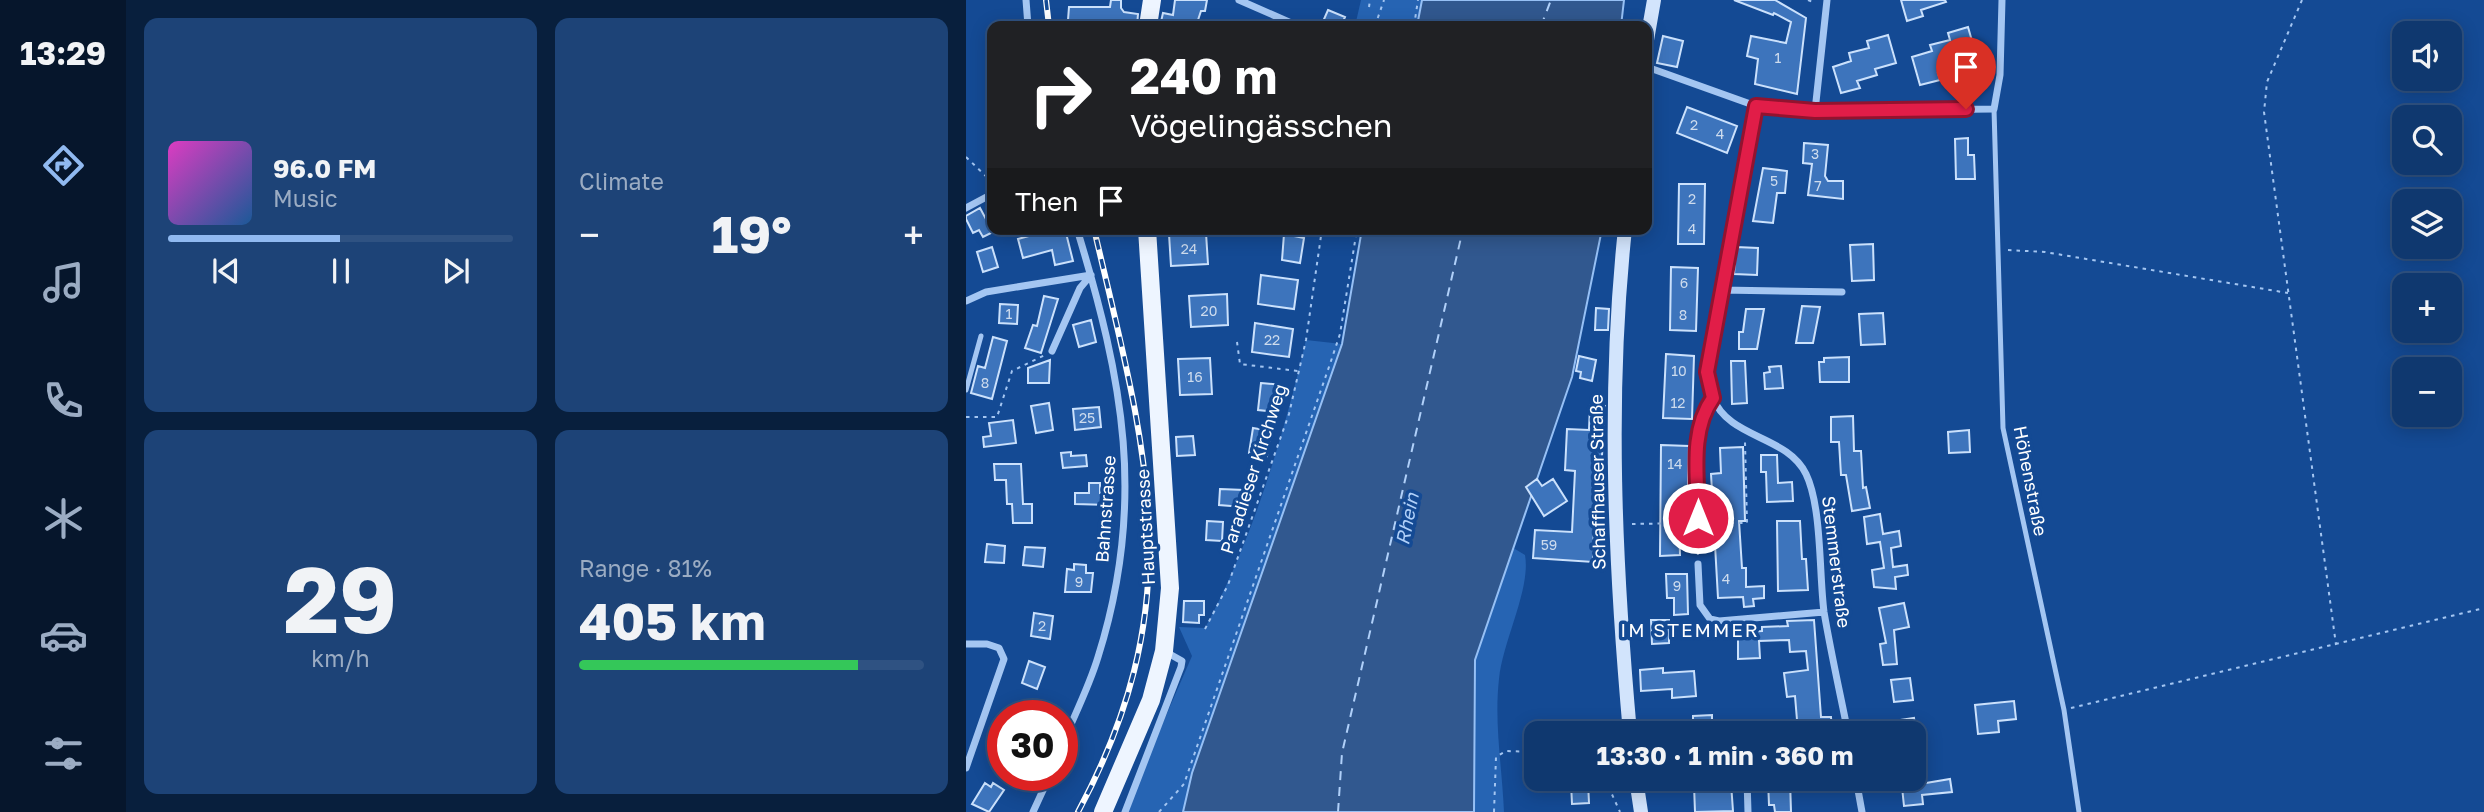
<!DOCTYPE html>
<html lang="en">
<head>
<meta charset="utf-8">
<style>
  body { margin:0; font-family:"Golos Text",sans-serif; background:#1d4377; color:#f1f3f6; height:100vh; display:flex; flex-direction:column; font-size:26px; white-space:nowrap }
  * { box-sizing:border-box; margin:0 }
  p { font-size:23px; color:#9bacc3 }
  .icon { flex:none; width:38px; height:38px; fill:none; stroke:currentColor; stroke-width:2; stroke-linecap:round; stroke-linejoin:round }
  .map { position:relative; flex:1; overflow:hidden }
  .panel { display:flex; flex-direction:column; gap:18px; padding:18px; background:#081f3d; width:840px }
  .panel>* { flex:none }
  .hud { position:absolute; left:21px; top:21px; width:665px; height:214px; border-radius:14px; box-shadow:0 4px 18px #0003,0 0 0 2px #2f5282; background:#202124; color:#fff; overflow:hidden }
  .buttons { position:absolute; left:1426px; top:21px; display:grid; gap:14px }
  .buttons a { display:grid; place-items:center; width:70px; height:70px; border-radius:14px; background:#0f386f; box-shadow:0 4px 18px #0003,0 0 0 2px #2f5282; font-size:35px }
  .speed { position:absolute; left:21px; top:700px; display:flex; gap:14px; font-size:35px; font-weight:700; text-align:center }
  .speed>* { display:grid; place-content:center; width:91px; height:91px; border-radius:50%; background:#0f386f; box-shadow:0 4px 18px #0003,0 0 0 2px #2f5282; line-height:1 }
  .speed .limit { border:10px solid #d22; background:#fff; color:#111 }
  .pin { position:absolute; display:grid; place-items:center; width:60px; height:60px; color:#fff; margin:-72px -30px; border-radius:50% 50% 50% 0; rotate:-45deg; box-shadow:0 0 7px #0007 }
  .pin .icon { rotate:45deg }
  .me { position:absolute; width:77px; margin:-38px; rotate:0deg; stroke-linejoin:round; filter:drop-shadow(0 0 5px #0008) }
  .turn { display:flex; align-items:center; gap:24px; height:147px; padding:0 28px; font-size:32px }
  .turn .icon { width:91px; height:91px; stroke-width:2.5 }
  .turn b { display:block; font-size:49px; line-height:60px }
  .then { display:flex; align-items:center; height:66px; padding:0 28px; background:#0003; gap:14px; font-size:26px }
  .big { font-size:52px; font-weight:700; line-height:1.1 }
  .panel .widget { flex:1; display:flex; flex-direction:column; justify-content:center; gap:10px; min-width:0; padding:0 24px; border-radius:14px; background:#1d4377 }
  .panel .dial { align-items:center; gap:0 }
  .dial b { font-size:91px; line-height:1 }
  .song { display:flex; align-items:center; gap:21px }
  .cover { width:84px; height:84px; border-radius:10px; background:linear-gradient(135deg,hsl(310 70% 55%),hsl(210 70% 35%)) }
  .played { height:7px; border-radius:4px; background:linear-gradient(90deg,#90b9f0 50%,#2f5282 50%) }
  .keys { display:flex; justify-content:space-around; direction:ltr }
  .heat { display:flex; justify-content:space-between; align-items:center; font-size:38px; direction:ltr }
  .charge { height:10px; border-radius:5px; background:linear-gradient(90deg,#34c759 81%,#2f5282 0) }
  .panel .tiles { flex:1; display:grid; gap:18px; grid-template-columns:repeat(2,1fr) }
  .trip { position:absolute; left:558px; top:721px; width:402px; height:70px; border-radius:14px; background:#0f386f; box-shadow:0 4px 18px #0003,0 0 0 2px #2f5282; font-weight:700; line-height:70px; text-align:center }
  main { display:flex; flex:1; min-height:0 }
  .dock { display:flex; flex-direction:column; width:126px; justify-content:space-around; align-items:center; background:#06162c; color:#9bacc3 }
  .dock .icon { width:49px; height:49px }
  .dock .selected { color:#90b9f0 }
  .dock b { font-size:32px; color:#f1f3f6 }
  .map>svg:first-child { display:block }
  .green { fill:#2664b3 }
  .water { fill:#31588f; stroke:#96c0f5; stroke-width:2 }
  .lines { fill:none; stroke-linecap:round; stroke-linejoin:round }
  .ferry { stroke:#b0d0f9; stroke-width:2; stroke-dasharray:9 7; stroke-linecap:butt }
  .building { fill:#3d74bc; stroke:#cbe1fc; stroke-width:2 }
  .path { stroke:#a4c6f2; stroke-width:2; stroke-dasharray:3.5 5; stroke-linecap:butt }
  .service { stroke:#a4c6f2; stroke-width:5 }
  .minor { stroke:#a4c6f2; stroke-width:7 }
  .secondary { stroke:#d2e4fc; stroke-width:14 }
  .primary { stroke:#eef5ff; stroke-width:18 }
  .rail-casing { stroke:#fff; stroke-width:6 }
  .rail { stroke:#144a94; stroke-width:3.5; stroke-dasharray:10; stroke-linecap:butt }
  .route-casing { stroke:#92132f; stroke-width:18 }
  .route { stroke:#e11d48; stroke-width:12 }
  .labels { text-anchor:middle; stroke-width:7; stroke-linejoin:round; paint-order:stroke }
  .number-label { font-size:14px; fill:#cedcee }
  .street-label { font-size:18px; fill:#fff; stroke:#144a94 }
  .water-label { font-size:19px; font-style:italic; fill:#b0d0f9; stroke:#144a94 }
  .neighbourhood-label { font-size:19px; letter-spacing:2px; fill:#fff; stroke:#144a94 }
</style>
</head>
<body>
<main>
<nav class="dock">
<b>13:29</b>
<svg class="icon selected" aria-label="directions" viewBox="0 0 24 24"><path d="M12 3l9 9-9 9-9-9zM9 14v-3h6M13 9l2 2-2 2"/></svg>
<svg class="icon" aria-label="music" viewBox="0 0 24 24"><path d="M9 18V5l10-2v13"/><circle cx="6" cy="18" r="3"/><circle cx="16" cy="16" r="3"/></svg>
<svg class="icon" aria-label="phone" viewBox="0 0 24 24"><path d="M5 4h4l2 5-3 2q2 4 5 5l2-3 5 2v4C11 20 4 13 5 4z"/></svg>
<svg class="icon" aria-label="climate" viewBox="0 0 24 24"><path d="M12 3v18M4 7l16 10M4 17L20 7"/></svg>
<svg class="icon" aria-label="car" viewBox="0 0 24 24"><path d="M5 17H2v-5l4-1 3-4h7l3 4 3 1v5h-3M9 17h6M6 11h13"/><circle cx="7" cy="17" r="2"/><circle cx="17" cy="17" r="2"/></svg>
<svg class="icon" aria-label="filters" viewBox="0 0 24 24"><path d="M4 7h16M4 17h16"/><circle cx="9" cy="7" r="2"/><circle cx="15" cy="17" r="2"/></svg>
</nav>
<section class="panel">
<div class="tiles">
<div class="widget">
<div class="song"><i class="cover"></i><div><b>96.0 FM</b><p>Music</p></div></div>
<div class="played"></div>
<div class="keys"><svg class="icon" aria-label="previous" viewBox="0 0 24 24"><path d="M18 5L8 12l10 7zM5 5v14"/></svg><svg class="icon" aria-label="pause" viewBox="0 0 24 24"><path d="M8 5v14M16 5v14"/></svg><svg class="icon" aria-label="next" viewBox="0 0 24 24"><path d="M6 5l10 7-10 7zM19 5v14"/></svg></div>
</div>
<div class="widget"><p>Climate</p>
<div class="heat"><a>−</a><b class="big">19°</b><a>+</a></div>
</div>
<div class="widget dial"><b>29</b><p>km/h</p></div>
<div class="widget"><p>Range · 81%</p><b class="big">405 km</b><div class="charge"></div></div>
</div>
</section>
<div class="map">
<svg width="1518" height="812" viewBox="0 0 1518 812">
  <rect width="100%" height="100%" fill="#144a94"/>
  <!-- green -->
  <path class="green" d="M395 0H456L451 26H389Z
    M340 340 376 344 226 773 217 812H158L226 656 213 627 239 628C287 539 317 438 340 340Z
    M544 546 559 555C565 589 537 640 533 679 528 724 536 766 538 812H508L509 660Z"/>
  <!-- water -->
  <path class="water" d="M456 0H658L655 26H451Z
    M396 229H636L606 377 509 660 508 812H217L226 773 376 344Z"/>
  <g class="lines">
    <!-- ferry -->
    <path class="ferry" d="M575 26 585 0
      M372 812 376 753 497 229"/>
  </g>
  <!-- building -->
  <path class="building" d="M145 0H155V8L158 12 172 14 171 26H135L102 20 103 7H144Z
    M209 0H241L239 11H235L230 26H194L197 13 207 15Z
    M768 0H809L840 18 831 94 789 84 792 59 781 56 785 36 820 43 825 22 808 13 807 15Z
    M935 0H979L980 2 955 10 957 16 941 21Z
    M362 10 379 17 375 26H355Z
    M1002 27 1010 55 990 61 992 67 972 73 974 80 954 85 946 57 966 51 964 45 984 40 982 33Z
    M922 35 930 63 909 69 911 75 891 81 894 88 875 93 867 67 885 61 883 53 903 48 901 41Z
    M697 36 717 41 711 67 691 63Z
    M721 107 771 126 761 153 711 133Z
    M1002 138V155H1008L1009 179H990L989 139Z
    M838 143 862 145 859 176 862 181H877V199L842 195 846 164 837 163Z
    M797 168 821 171 819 193H811L807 223 787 221Z
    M713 184H739L738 244H712Z
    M14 208 27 232 17 237 13 230 7 233 0 219V216Z
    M88 229H99L107 261 89 265 86 250 57 258 52 239Z
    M240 233 242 264 205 266 203 234Z
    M318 234 338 238 334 263 316 260Z
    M907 244 908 280 886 281 884 245Z
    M26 247 32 267 17 272 11 252Z
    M770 247 792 248 791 275 768 274Z
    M705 267 732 268 730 331 704 330Z
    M295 275 332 280 328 309 292 304Z
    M261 294 262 325 225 327 223 296Z
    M78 296 92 299 75 353 59 348 67 325 71 326Z
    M34 304 52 305 51 324 33 323Z
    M836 306 854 307 847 343H830Z
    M630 308 643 309 642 330H629Z
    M780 309H798L791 349H773V332H777Z
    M917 313 919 344 895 345 893 314Z
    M125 320 130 342 113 347 107 325Z
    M289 323 327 329 323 357 286 352Z
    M27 337 41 341 26 399 5 393 12 366 19 368Z
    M700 354 728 356 726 419 697 418Z
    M613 356 630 360 626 381 614 378 615 372 610 371Z
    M883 357V382H854L853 362H858V358Z
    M244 358 246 394 214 395 212 359Z
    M84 360 83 383H62V368Z
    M765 361H779L781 403 766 404Z
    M815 366 817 388 799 389 798 373 804 372 803 367Z
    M295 383 317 385 316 396 312 395 310 412 292 410Z
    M83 403 87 430 70 433 65 406Z
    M624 405 639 406 635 472H629L627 562 567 558 569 530 606 532 609 471 599 470 601 429 623 430Z
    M133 407 135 427 109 430 107 409Z
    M887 416 888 451H895L897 488 900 487 904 508 886 511 880 475H875L873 442H865V417Z
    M47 420 50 443 18 447 17 437 25 436 23 423Z
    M287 428 305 431 301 456 283 453Z
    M1003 430 1004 452 983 453 982 432Z
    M227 436 229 455 211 456 210 437Z
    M695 445 723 446 721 518H713L714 555 694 556Z
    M777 447 779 521H773L776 568H780V587L798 586V598L787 599 788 606 778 607 777 597 752 598 745 474 755 473 754 448Z
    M105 452V456L120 455 121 466 97 468 95 453Z
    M795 455H811L812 483 826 482 827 501 801 502 800 472H795Z
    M28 464H55L57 504H66V523H47L46 504H41L40 480H29Z
    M571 479 576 486 587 479 601 501 578 516 560 487Z
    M123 483H134V493L143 492V505L109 504V493H123Z
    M254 489 278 490 277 507 253 505Z
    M914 514 917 534 933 531 935 546 925 548 927 567 941 565 942 575 929 577 930 589 908 587 906 570 918 568 914 542 901 544 898 517Z
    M241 521 257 522 256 541 240 540Z
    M811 521H834L836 559H840L842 590 812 591Z
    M21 544 39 546 38 563 19 562Z
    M59 547 79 548 77 567 57 565Z
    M108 564 120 565V573H127L125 592H99L101 569 108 570Z
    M700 574H721L722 614 708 615V598H701Z
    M218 601H238V615H233V623L217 622Z
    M938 603 943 627 928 630 931 664 917 665 914 644 920 643 913 608Z
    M68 613 87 616 84 639 65 636Z
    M685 620H703V643L686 644Z
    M848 620 855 717H865L866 733H785L784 722 831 720 829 696 821 697 818 673 842 670 840 651 824 652 823 640 793 641 794 658 772 659V632L796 631V627L822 626 821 621Z
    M63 661 79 667 71 689 56 683Z
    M697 668V673L728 671 730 696 706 698V689L675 691 674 670Z
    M944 678 947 700 928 702 925 680Z
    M1048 701 1050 719 1032 721 1033 732 1012 734 1009 705Z
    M746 715V733H727V716Z
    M948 718 950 733H928L927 721Z
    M984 779 986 792 956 795 957 804 938 806 936 787Z
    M802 780H824L825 812H809L808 805H803Z
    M622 782 623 803 606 804 605 783Z
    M19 783 25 787 27 783 38 790 23 812 6 804Z
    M765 783 767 811 729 812 728 785Z"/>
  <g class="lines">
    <!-- path -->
    <path class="path" d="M842 0 849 3
      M1336 0 1301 82 1298 112 1370 645
      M403 7 404 0
      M409 26 418 0
      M448 26 452 0
      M0 157 26 182
      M1042 250 1079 252 1322 293
      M271 342 274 364 332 371
      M0 417H31L46 371 79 355
      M739 523H781L779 442
      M666 524 723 523
      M730 526 732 556
      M239 629 262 585 323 414 340 340 356 229
      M1105 708 1518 608
      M639 779 654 812
      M193 812 218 784 364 364 374 334 391 229
      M528 812 530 757 540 751 570 752"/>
    <!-- service -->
    <path class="service" d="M1028 109 1037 428 1098 710 1113 812
      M0 390 15 336"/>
    <!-- minor -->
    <path class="minor" d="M60 0 62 26
      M273 0 332 26
      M681 67 790 106 830 111 1028 109 1034 75 1036 0
      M790 106 741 372C743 380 744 390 747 398 763 439 821 435 840 474 856 507 853 574 858 612 865 653 874 693 882 733
      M849 111 861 0
      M0 208 26 194
      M755 290 876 292
      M0 301 20 292 125 275
      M86 351 114 288 125 275
      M732 518C732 479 723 431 747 398
      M732 564 734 605 744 619 753 621 858 612
      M0 644H21L33 648 38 659 0 768
      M96 745C108 716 123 687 132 657 181 502 157 380 111 229
      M781 779 782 812
      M890 779 896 812
      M67 812 84 775
      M159 812 215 667 216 661 200 652"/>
    <!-- secondary -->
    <path class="secondary" d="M681 40 688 0
      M659 229C641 397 649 566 664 733
      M670 779 675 812"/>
    <!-- primary -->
    <path class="primary" d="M182 26 186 0
      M137 812 185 700 198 651 204 588 181 229"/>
    <!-- rail casing -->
    <g class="rail-casing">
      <path id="rail" d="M80 0 83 26
        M112 812C227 598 180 450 128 229"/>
    </g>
    <!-- rail -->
    <use href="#rail" class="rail"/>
  </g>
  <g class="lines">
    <!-- route casing -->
    <g class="route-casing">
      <path id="route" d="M732 518C732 479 723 431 747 398L741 372 790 106 849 111 1000 109"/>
    </g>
    <!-- route -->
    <use href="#route" class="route"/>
  </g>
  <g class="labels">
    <!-- number labels -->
    <g class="number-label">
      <text x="812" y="63">1</text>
      <text x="728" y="130">2</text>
      <text x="754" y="139">4</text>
      <text x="849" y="159">3</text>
      <text x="808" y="186">5</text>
      <text x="852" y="191">7</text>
      <text x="726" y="204">2</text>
      <text x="726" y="234">4</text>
      <text x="223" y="254">24</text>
      <text x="718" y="288">6</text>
      <text x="243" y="316">20</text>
      <text x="43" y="319">1</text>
      <text x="717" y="320">8</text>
      <text x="306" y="345">22</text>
      <text x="713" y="376">10</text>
      <text x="229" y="382">16</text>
      <text x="19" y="388">8</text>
      <text x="712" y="408">12</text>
      <text x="121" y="423">25</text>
      <text x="709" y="469">14</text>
      <text x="583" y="550">59</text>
      <text x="760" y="584">4</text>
      <text x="113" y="587">9</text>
      <text x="711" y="591">9</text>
      <text x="76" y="631">2</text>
    </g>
    <!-- street labels -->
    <g class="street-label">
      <text transform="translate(288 469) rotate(-72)" y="6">Paradieser Kirchweg</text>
      <text transform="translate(1064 481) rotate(79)" y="6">Höhenstraße</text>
      <text transform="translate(632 482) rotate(-91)" y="6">Schaffhauser Straße</text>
      <text transform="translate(140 509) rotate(-86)" y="6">Bahnstrasse</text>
      <text transform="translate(180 527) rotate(-93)" y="6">Hauptstrasse</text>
      <text transform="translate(870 562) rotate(83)" y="6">Stemmerstraße</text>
    </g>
    <!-- water labels -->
    <g class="water-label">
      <text transform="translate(441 519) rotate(-79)" y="7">Rhein</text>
    </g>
    <!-- neighbourhood labels -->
    <g class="neighbourhood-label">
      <text x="724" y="637">IM STEMMER</text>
    </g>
  </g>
</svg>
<div class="buttons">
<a><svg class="icon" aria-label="sound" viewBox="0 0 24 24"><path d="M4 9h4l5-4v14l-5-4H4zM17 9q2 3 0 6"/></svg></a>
<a><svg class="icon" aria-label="search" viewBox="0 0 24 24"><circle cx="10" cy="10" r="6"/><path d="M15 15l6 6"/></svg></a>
<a><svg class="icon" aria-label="layers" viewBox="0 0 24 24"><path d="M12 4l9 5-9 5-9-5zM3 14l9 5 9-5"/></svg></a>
<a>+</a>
<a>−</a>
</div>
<div class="speed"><div class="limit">30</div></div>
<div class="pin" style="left:1000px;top:109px;background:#d93025"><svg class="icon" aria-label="arrive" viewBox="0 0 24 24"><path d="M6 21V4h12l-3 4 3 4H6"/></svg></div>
<svg class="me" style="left:732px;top:518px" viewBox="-20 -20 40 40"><circle r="17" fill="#e11d48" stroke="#fff" stroke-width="3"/><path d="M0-11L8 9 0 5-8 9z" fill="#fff"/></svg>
<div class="trip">13:30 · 1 min · 360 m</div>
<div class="hud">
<div class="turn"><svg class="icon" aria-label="right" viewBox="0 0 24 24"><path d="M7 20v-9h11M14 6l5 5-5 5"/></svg><div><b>240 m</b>Vögelingässchen</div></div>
<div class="then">Then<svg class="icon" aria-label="arrive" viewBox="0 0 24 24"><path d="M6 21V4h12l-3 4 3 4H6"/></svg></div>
</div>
</div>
</main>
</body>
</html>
